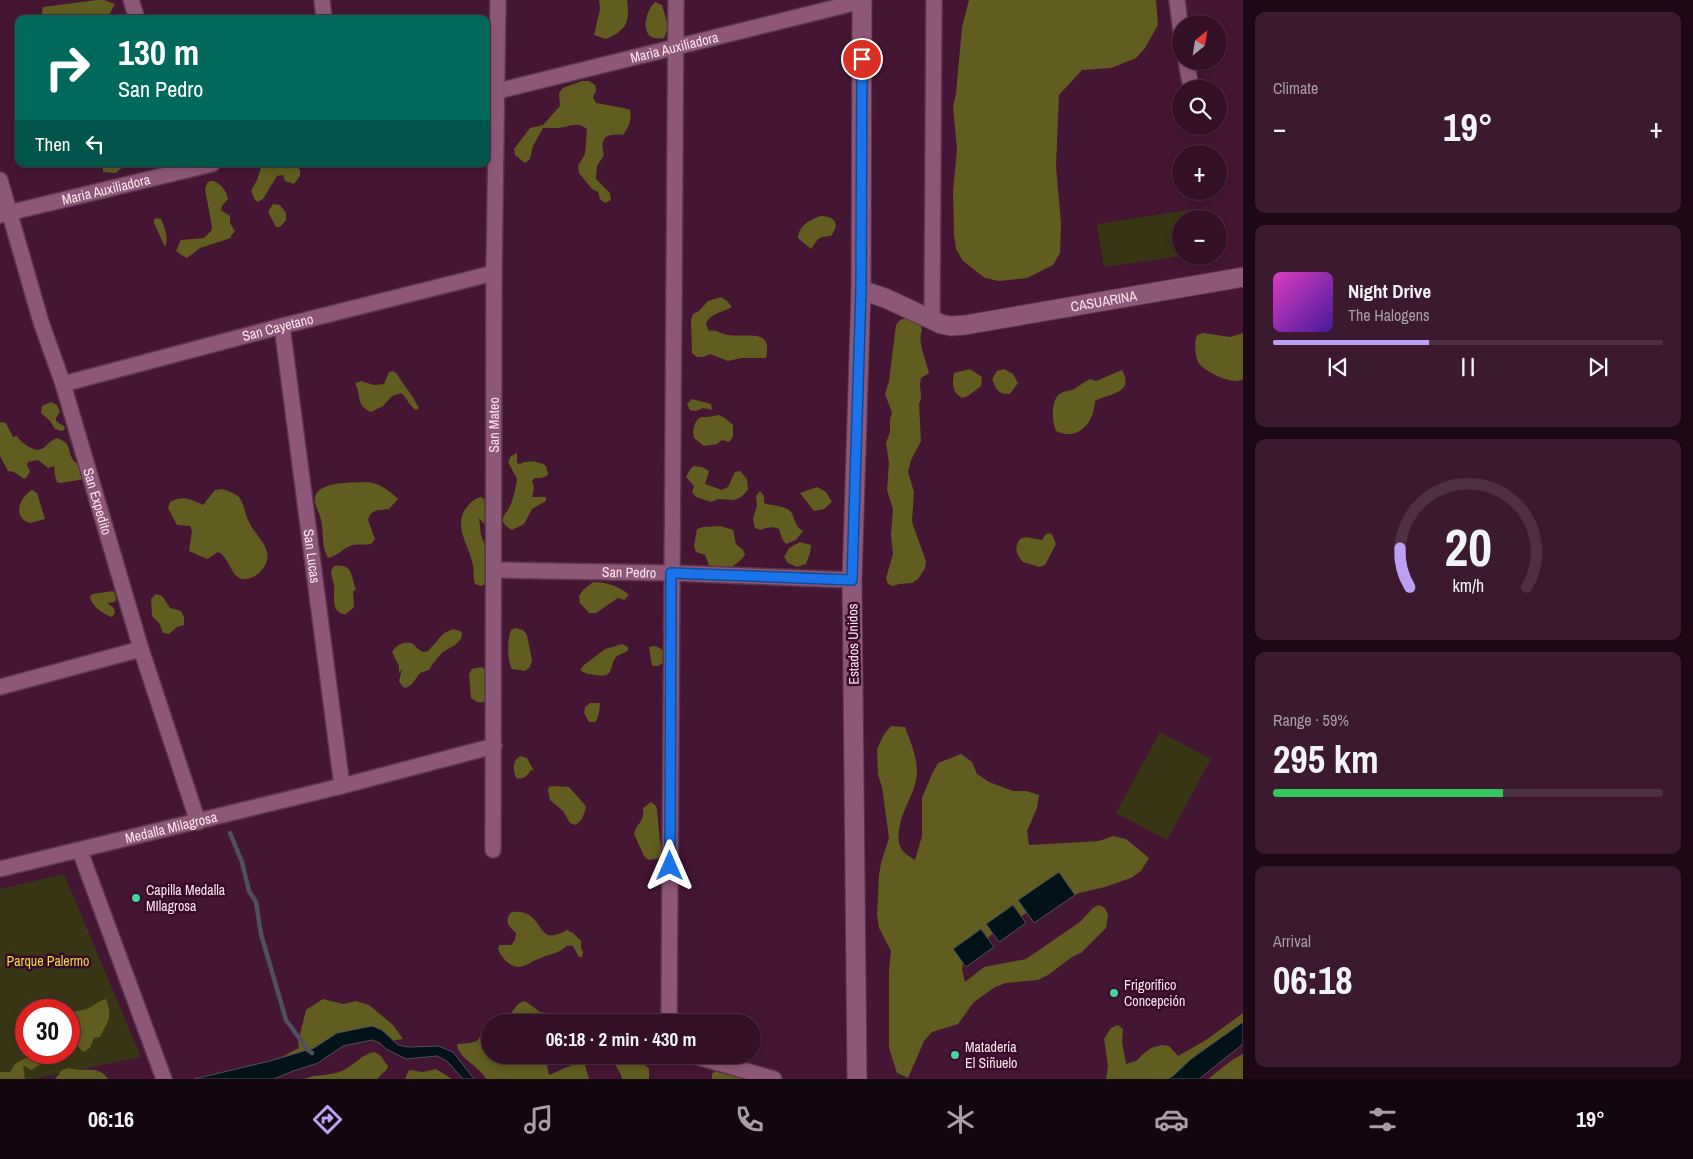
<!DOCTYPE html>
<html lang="en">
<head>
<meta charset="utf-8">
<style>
  body { margin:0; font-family:"Archivo Narrow",sans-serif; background:#3b192e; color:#f1f3f6; height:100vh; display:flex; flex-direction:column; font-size:19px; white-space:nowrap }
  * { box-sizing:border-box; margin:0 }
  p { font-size:16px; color:#a99da7 }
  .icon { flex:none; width:28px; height:28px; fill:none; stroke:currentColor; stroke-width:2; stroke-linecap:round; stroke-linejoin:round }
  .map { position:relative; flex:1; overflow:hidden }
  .drawer { display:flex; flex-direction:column; gap:12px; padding:12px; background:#1c0915; width:450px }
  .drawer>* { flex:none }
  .top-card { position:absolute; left:15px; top:15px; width:475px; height:152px; border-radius:10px; box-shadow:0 2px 8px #0003,0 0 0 1px #4e3043; background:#00695c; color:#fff; overflow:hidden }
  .needle { width:32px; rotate:30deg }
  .buttons { position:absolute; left:1172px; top:15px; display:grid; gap:10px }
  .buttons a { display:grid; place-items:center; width:55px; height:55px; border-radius:50%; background:#331026; box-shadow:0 2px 8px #0003,0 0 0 1px #4e3043; font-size:25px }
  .speed { position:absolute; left:15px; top:999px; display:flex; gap:10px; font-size:25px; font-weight:700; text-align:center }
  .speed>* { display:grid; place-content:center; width:65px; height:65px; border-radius:50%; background:#331026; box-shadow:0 2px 8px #0003,0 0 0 1px #4e3043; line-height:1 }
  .speed .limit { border:8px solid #d22; background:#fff; color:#111 }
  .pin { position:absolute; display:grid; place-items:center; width:42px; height:42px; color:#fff; margin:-21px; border:2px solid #fff; border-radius:50%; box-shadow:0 1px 5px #0007 }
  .me { position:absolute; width:55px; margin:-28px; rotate:0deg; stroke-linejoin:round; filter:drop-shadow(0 0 4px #0008) }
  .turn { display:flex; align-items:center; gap:18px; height:105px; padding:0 20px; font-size:22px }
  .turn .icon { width:65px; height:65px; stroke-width:2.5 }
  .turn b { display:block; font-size:35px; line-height:42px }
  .then { display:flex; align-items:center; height:48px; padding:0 20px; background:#0003; gap:10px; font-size:19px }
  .big { font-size:38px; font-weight:700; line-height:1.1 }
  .drawer .widget { flex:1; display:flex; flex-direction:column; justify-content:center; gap:8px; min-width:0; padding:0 18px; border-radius:10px; background:#3b192e }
  .drawer .dial { align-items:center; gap:0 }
  .dial svg { height:130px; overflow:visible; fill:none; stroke:#4e3043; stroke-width:7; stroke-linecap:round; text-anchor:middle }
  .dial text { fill:#f1f3f6; stroke:none }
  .song { display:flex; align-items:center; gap:15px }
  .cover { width:60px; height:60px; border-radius:8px; background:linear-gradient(135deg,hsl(310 70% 55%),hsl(260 70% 35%)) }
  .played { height:5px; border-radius:2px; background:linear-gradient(90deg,#bca0f2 40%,#4e3043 40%) }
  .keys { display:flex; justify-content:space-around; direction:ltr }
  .heat { display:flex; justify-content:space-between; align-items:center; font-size:28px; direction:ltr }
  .charge { height:8px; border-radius:4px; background:linear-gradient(90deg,#34c759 59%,#4e3043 0) }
  .trip { position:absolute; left:481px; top:1014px; width:280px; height:50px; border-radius:25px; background:#331026; box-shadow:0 2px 8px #0003,0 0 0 1px #4e3043; font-weight:700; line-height:50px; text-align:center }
  .tab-bar { display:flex; height:80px; justify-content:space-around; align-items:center; background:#14060f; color:#a99da7 }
  .tab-bar .icon { width:35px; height:35px }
  .tab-bar .current { color:#bca0f2 }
  .tab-bar b { font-size:22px; color:#f1f3f6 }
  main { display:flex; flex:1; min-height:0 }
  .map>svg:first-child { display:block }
  .green { fill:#393615; fill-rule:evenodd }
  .forest { fill:#615c20 }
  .water { fill:#031219; stroke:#4e515a }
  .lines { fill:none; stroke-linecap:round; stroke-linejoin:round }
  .stream { stroke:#4e515a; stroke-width:4.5 }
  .minor-casing { stroke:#5b364e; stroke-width:18 }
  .tertiary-casing { stroke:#5b364e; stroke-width:21 }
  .minor { stroke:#8d5877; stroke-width:15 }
  .tertiary { stroke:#8d5877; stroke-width:19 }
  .route-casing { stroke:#114b97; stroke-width:12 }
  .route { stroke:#1a73e8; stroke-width:9 }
  .poi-dot { fill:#45d49f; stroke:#390b29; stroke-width:2 }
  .labels { text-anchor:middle; stroke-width:5; stroke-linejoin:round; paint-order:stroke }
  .street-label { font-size:14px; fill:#fce3f0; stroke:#390b29 }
  .poi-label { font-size:14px; fill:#fce3f0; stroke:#390b29; text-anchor:start }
  .park-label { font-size:14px; fill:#e9dc46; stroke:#390b29 }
</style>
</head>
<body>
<main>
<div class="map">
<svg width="1243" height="1079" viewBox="0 0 1243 1079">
  <rect width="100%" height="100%" fill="#441633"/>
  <!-- green -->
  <path class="green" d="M1189 210 1191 219H1181V256L1104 267 1097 224Z
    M1160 732 1211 759 1167 840 1116 813Z
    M64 874 141 1057 34 1079H0V889ZM26 1010H69V1052H26Z"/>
  <!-- forest -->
  <path class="forest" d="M97 0H104L115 4 107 19H41L43 7Z
    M599 0H627C630 22 627 30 606 39L594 35 600 9Z
    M969 0H1156L1158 25 1145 48 1136 58 1111 68 1082 70 1059 95 1056 166 1061 223 1060 253 1053 265 1027 278 999 281 985 278 963 261 956 249 954 235 953 192 957 149 953 106 956 94 962 27Z
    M655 2 662 5C665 17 671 27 664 38 639 43 643 14 655 2Z
    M582 81H589L595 85 596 91 593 97 596 103 624 108 630 110C632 119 629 127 623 135 607 133 599 137 604 155L597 166 596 179 610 193 611 200 605 203 600 199 598 192 592 189 579 173 578 166 585 154 587 129C576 120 568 128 556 128 552 128 548 128 543 128L533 146 530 159 525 163 515 155 514 149 530 128 543 125 560 106 559 93 563 88Z
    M103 164H125L116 173 103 172Z
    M262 164H294L300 170V176L294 184 285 181 283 175 277 176 263 199 258 202 255 200 251 191 257 180Z
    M210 181C219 180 227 191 228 199L222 206 221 210 230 216V223L235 231 231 236V238L200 248 187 258 181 255 176 251 181 240 204 238 211 231 212 227 205 189 207 183Z
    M273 204 280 205 286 213V220L280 227H276L268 212Z
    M821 216C834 217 841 222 831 236 816 237 819 239 811 249L798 238C798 226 811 219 821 216Z
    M156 218 161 219C165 227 169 239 165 247L154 223V220Z
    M721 297 727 301 732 307C722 313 710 313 706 324L709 331C717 329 720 334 728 335 748 338 773 327 766 358H741L728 361 710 354 703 357H697L692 353 691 320 693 314 699 311 708 301Z
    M906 318 920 323 922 330C917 343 926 359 929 373L921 378 920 384 921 398 919 404 921 441 911 460 908 472 914 492 912 521 914 528 926 561 925 568 918 579 912 583 899 584 893 586 888 584 886 578 893 554 891 535 893 509 887 490 889 463 886 443 890 432V419L892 413 885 394 889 381 896 325 900 320Z
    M1204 333 1230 337 1243 333V379C1234 386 1204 372 1198 362 1195 354 1194 342 1197 335Z
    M970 369 982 377 981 386 968 396 962 398C952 392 952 384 954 373Z
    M1004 369 1013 374 1018 383 1010 394C998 395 996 389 992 379L997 371Z
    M1122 370C1135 394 1109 393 1095 401 1094 422 1079 442 1056 431 1052 422 1050 399 1061 393 1064 391 1069 391 1072 390 1078 387 1084 382 1090 379L1096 381Z
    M393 371 396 373 412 396 419 408 416 410C408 405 407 397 401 393L392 396 383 406 371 412C355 405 362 396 355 383L361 381 374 385 384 384 389 372Z
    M692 399 711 404 712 410 703 408 696 411 690 410 687 404Z
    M51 402 57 405 60 412 56 418V421L65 427 64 430 61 431 55 429 50 421 41 413 42 406Z
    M719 415 725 418 733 425V437L729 442 722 440 717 444 704 446 694 438C692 431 694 420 701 417H708Z
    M0 422 6 423 13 437 17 436C20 441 24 444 29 447 45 455 44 443 57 438 75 445 65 453 76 463H83L92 478 60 483 57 482C54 475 55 470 54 466L48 468 38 460 28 462 27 465 30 471 27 477 24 479 14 472 8 471 0 456Z
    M517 453V463L520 464C527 460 540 461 546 466L548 473 547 476 541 478H534L532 481 534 488 532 497H546V501L532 509 524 524 512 530C495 520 506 516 511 504 514 496 516 487 517 479L508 462 511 456Z
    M694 466 702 467 709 471 705 484 722 490 728 487 735 472 740 471 747 479 748 490 741 497 734 500 718 499 711 502 696 497 692 492 694 486 686 477 691 468Z
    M367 482C379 483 389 490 398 499L389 509C378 511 372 508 368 520L375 539 371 544C364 546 358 543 350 546 342 549 338 556 328 558 321 547 324 533 321 520 320 514 316 508 315 502 312 480 353 483 367 482Z
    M817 487 826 492 832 502 824 509 814 511 800 493Z
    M222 489C228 491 234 493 239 497 244 503 245 515 249 522 257 539 279 552 260 572 256 576 249 580 243 579 230 577 230 557 218 552L207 559 189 551 192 531 190 526 177 525 168 508 170 502C184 495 190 499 203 505L215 490Z
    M32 490 37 493 45 519 30 523C12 517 19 498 32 490Z
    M760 491 764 496V503C772 506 782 505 789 510 796 516 792 524 803 531L796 540 786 544 782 539 779 529C773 526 767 527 761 530L755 528 753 519 757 506 756 496Z
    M481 497 487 501 486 526 479 518 481 535 488 552 487 583 481 586 475 584C473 578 474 571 473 565 469 545 453 527 466 508 471 502 474 499 481 497Z
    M721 526 733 530 736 544 743 550 745 555C736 567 725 572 710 568L705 555 696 552 694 546 697 529 703 527Z
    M1048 533 1052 534 1056 544 1045 565 1039 567 1023 562C1016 555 1014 548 1020 539L1026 537 1042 540 1045 535Z
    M800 542 811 545 810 553 806 564 797 567 788 563 784 557 789 548Z
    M334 566C353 563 351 576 356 590L353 591 354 607 346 614C330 614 335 595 334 585 333 577 328 573 334 566Z
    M593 582C606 582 620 586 629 595L624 600 618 598 596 613H589L580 603 579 596 583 590Z
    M113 591 115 594 116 600 114 602 107 603 114 608 115 613 112 617C103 614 91 606 90 596L93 594Z
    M156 594 162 596 170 608 181 611 184 617V625L177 627 169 634 163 633 159 623 152 616 151 599Z
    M516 628 523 630 527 635 532 660 530 667 525 671 512 669C507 660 507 640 511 630Z
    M453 629 461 631 462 634C461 645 449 647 442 653 437 658 433 663 429 670L420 673 412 684 406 688 403 687 399 681 402 669 399 673V666L392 652C397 644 403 642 412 643 417 647 420 654 428 651L444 633Z
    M622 644 628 647V650C625 653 620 654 617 656 608 665 616 679 596 675 589 674 585 674 580 670L584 665 605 649Z
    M655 646C662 648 665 652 667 659L659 666H652L649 647Z
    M482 667 487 671 486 701C480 704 476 702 471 698L469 674 472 669Z
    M590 703H600L599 713 596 722H589L584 713 585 707Z
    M891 726 905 727C911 743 920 763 916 780 913 797 902 809 899 829 897 846 900 851 915 860L922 836V798L932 774 938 763 961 754 972 762 977 774 989 782 1013 791H1026L1039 795 1037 808 1027 831 1029 845 1099 841 1113 836 1126 839 1149 858 1141 871 1131 878 1105 887 1079 893 1067 899 1040 904 1017 919 1003 923 986 940 964 955 962 969 965 982 984 967 1026 959 1080 922 1093 908 1099 905 1105 908 1108 915 1106 928 1081 953 1072 957 1048 975 1038 980 1006 983 995 987 974 1002 958 1024 932 1032 924 1041 908 1078 897 1073 889 1048V970L891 951 879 928 877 915 879 875 881 863 889 838 882 787 878 775 877 749 883 736Z
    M520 756 527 758 534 771 531 770C527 776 524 780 516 778 513 770 512 761 520 756Z
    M552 786 569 787 585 805 586 808 582 819 576 825 570 823 563 811 550 800 548 790 549 787Z
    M651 802 656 806 657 809 660 842 665 855 662 858 648 860 644 856 634 834C636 823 645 823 643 808Z
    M512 912C542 909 537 940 555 935 559 934 563 932 567 930L573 933 581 941V949L583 951 582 957H579L573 946C566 944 565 948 560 951 554 954 547 955 541 958 527 962 521 974 506 961 502 957 499 953 498 948L500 945H511L515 940 516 933C510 928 505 923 509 915Z
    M106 999C113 1019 108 1020 100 1037L94 1038 90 1048 83 1052 77 1045 69 1048V1014C76 1010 81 1011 86 1009 94 1007 95 1002 106 999Z
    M323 999 343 1004 356 1001 369 1005 393 1025 403 1039 389 1041 370 1034 311 1055 274 1061 299 1048 298 1042 306 1010Z
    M525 1001 540 1012 547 1013 550 1018 549 1022H490V1055H545L549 1075 579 1062 585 1065 589 1079H486C479 1065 459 1060 457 1044L470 1043 477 1041 491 1020 511 1013 519 1003Z
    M1243 1013V1030L1174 1079H1106L1108 1066 1104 1039 1111 1028 1118 1025 1123 1029 1122 1042 1126 1064 1136 1061 1143 1054 1151 1048 1162 1045 1169 1046 1178 1056 1206 1040Z
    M374 1052 380 1055 388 1066 387 1069 377 1079H304C315 1074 327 1076 339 1072 352 1068 360 1055 374 1052Z
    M35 1053H59C47 1058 41 1065 31 1070L23 1065 25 1079H0V1072H10L15 1064Z
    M1243 1054V1079H1208L1232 1060Z
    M610 1055H635L649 1069V1079H622C620 1069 613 1064 610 1055Z
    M69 1068C83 1073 99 1064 108 1079H55L62 1070Z
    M436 1069 452 1079H405L409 1070 423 1072Z
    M717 1069 740 1077 741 1079H712V1074Z"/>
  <!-- water -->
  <path class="water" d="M1059 872 1075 895 1034 923 1018 900Z
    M1013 905 1026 923 999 942 986 924Z
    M981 929 994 947 966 967 953 949Z
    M1243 1022V1044L1199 1079H1167L1173 1076 1191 1059Z
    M372 1026 382 1030 398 1045 408 1047 438 1046 453 1052 474 1079H463L447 1061 437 1056 406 1059 386 1049 380 1043 372 1040 343 1046 318 1063 293 1071 274 1079H194L270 1061 314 1048 337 1033Z"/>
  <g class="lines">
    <!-- stream -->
    <path class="stream" d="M230 833 242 862 249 891 256 902 261 934 286 1020 308 1050 312 1053"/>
    <!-- minor casing -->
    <g class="minor-casing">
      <g id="minor">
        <path d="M131 0 137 19"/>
        <path d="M322 0 324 19"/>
        <path d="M1177 0 1181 32"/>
        <path d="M1186 61 1191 87"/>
        <path id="s1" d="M486 94 862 1"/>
        <path id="s2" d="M0 180 41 322 63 384 141 649 198 822"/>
        <path id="s3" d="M0 215 212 164"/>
        <path d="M932 319 934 0"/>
        <path id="s4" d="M282 326 342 786"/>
        <path id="s5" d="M63 384 282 326 494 273"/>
        <path id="s6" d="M494 570 671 573 852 580"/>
        <path d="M0 687 141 649"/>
        <path id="s7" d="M493 850 494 273 498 0"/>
        <path d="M80 851 164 1079"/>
        <path id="s8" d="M0 869 342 786 494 746"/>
        <path d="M669 1022 676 0"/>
        <path d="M691 1055 774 1079"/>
      </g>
    </g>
    <!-- tertiary casing -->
    <g class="tertiary-casing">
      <g id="tertiary">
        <path id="s9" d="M861 290 885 298 941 324 951 326 965 325 1243 277"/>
        <path d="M857 1079 852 580 861 290 862 0"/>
      </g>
    </g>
    <!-- minor -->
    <use href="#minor" class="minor"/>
    <!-- tertiary -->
    <use href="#tertiary" class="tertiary"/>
  </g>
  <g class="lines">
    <!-- route casing -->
    <g class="route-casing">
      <path id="route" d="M670 866 671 573 852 580 861 290 862 59"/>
    </g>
    <!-- route -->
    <use href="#route" class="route"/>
  </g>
  <!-- markers -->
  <g class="poi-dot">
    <circle cx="136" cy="898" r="5"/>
    <circle cx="1114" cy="993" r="5"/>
    <circle cx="955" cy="1055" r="5"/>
  </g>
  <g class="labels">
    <!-- street labels -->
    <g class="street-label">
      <text dy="5" stroke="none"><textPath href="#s1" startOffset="194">Maria Auxiliadora</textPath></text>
      <text dy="5" stroke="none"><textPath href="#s3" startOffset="109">Maria Auxiliadora</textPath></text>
      <text dy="5" stroke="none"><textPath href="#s9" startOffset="252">CASUARINA</textPath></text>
      <text dy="5" stroke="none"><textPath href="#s5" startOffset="222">San Cayetano</textPath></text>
      <text dy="5" stroke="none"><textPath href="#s7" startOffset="425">San Mateo</textPath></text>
      <text dy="5" stroke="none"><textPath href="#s2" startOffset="336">San Expedito</textPath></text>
      <text dy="5" stroke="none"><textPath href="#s4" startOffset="232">San Lucas</textPath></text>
      <text dy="5" stroke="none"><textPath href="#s6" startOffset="135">San Pedro</textPath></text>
      <text transform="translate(853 644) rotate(-91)" y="5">Estados Unidos</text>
      <text dy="5" stroke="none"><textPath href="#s8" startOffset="176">Medalla Milagrosa</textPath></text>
    </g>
    <!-- poi labels -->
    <g class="poi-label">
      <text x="146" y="895">Capilla Medalla<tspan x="146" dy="16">MIlagrosa</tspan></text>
      <text x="1124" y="990">Frigorífico<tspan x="1124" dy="16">Concepción</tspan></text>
      <text x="965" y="1052">Matadería<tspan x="965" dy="16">El Siñuelo</tspan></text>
    </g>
    <!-- park labels -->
    <g class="park-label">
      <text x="48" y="966">Parque Palermo</text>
    </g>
  </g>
</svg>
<div class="buttons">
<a><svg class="needle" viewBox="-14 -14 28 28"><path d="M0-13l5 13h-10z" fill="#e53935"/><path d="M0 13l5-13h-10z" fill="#a99da7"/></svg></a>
<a><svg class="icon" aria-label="search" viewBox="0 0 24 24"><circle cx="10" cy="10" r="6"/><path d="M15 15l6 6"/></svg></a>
<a>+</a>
<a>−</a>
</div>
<div class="speed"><div class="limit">30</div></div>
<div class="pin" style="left:862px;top:59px;background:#d93025"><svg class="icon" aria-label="arrive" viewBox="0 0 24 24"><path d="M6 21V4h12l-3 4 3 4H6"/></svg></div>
<svg class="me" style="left:670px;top:866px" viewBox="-20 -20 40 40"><path d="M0-17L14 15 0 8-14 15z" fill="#1a73e8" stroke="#fff" stroke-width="4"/></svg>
<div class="trip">06:18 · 2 min · 430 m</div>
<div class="top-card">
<div class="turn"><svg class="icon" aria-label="right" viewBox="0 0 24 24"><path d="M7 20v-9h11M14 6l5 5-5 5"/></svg><div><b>130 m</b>San Pedro</div></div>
<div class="then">Then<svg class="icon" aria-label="left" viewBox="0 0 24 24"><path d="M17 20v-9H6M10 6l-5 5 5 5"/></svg></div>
</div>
</div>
<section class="drawer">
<div class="widget"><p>Climate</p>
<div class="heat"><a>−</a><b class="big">19°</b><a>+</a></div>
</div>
<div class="widget">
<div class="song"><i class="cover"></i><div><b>Night Drive</b><p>The Halogens</p></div></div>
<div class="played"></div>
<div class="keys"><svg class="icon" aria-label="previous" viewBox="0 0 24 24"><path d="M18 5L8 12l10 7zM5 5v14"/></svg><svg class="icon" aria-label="pause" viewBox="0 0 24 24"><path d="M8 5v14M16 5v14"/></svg><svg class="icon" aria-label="next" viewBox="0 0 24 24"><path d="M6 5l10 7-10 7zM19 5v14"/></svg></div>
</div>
<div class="widget dial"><svg viewBox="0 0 100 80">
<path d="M14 69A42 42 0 1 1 86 69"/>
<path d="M14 69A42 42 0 0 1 8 45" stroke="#bca0f2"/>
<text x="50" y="56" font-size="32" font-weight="700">20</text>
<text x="50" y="72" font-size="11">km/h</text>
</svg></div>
<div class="widget"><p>Range · 59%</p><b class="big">295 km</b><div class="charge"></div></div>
<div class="widget"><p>Arrival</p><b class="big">06:18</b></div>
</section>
</main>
<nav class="tab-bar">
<b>06:16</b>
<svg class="icon current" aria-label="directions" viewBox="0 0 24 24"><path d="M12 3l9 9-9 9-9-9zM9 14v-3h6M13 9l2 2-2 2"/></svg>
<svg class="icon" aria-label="music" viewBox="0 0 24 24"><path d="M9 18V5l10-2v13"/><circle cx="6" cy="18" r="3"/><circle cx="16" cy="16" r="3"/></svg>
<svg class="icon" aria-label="phone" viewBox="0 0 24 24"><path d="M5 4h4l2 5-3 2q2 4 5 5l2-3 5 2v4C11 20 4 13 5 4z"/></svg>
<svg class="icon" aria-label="climate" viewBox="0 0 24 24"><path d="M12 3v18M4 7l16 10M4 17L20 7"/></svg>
<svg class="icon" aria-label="car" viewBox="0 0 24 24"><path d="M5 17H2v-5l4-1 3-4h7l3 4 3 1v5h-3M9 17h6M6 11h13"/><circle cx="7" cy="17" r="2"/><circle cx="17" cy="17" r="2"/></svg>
<svg class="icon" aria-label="filters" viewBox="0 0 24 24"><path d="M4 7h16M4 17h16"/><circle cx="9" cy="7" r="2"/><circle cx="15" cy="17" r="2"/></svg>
<b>19°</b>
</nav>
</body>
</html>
